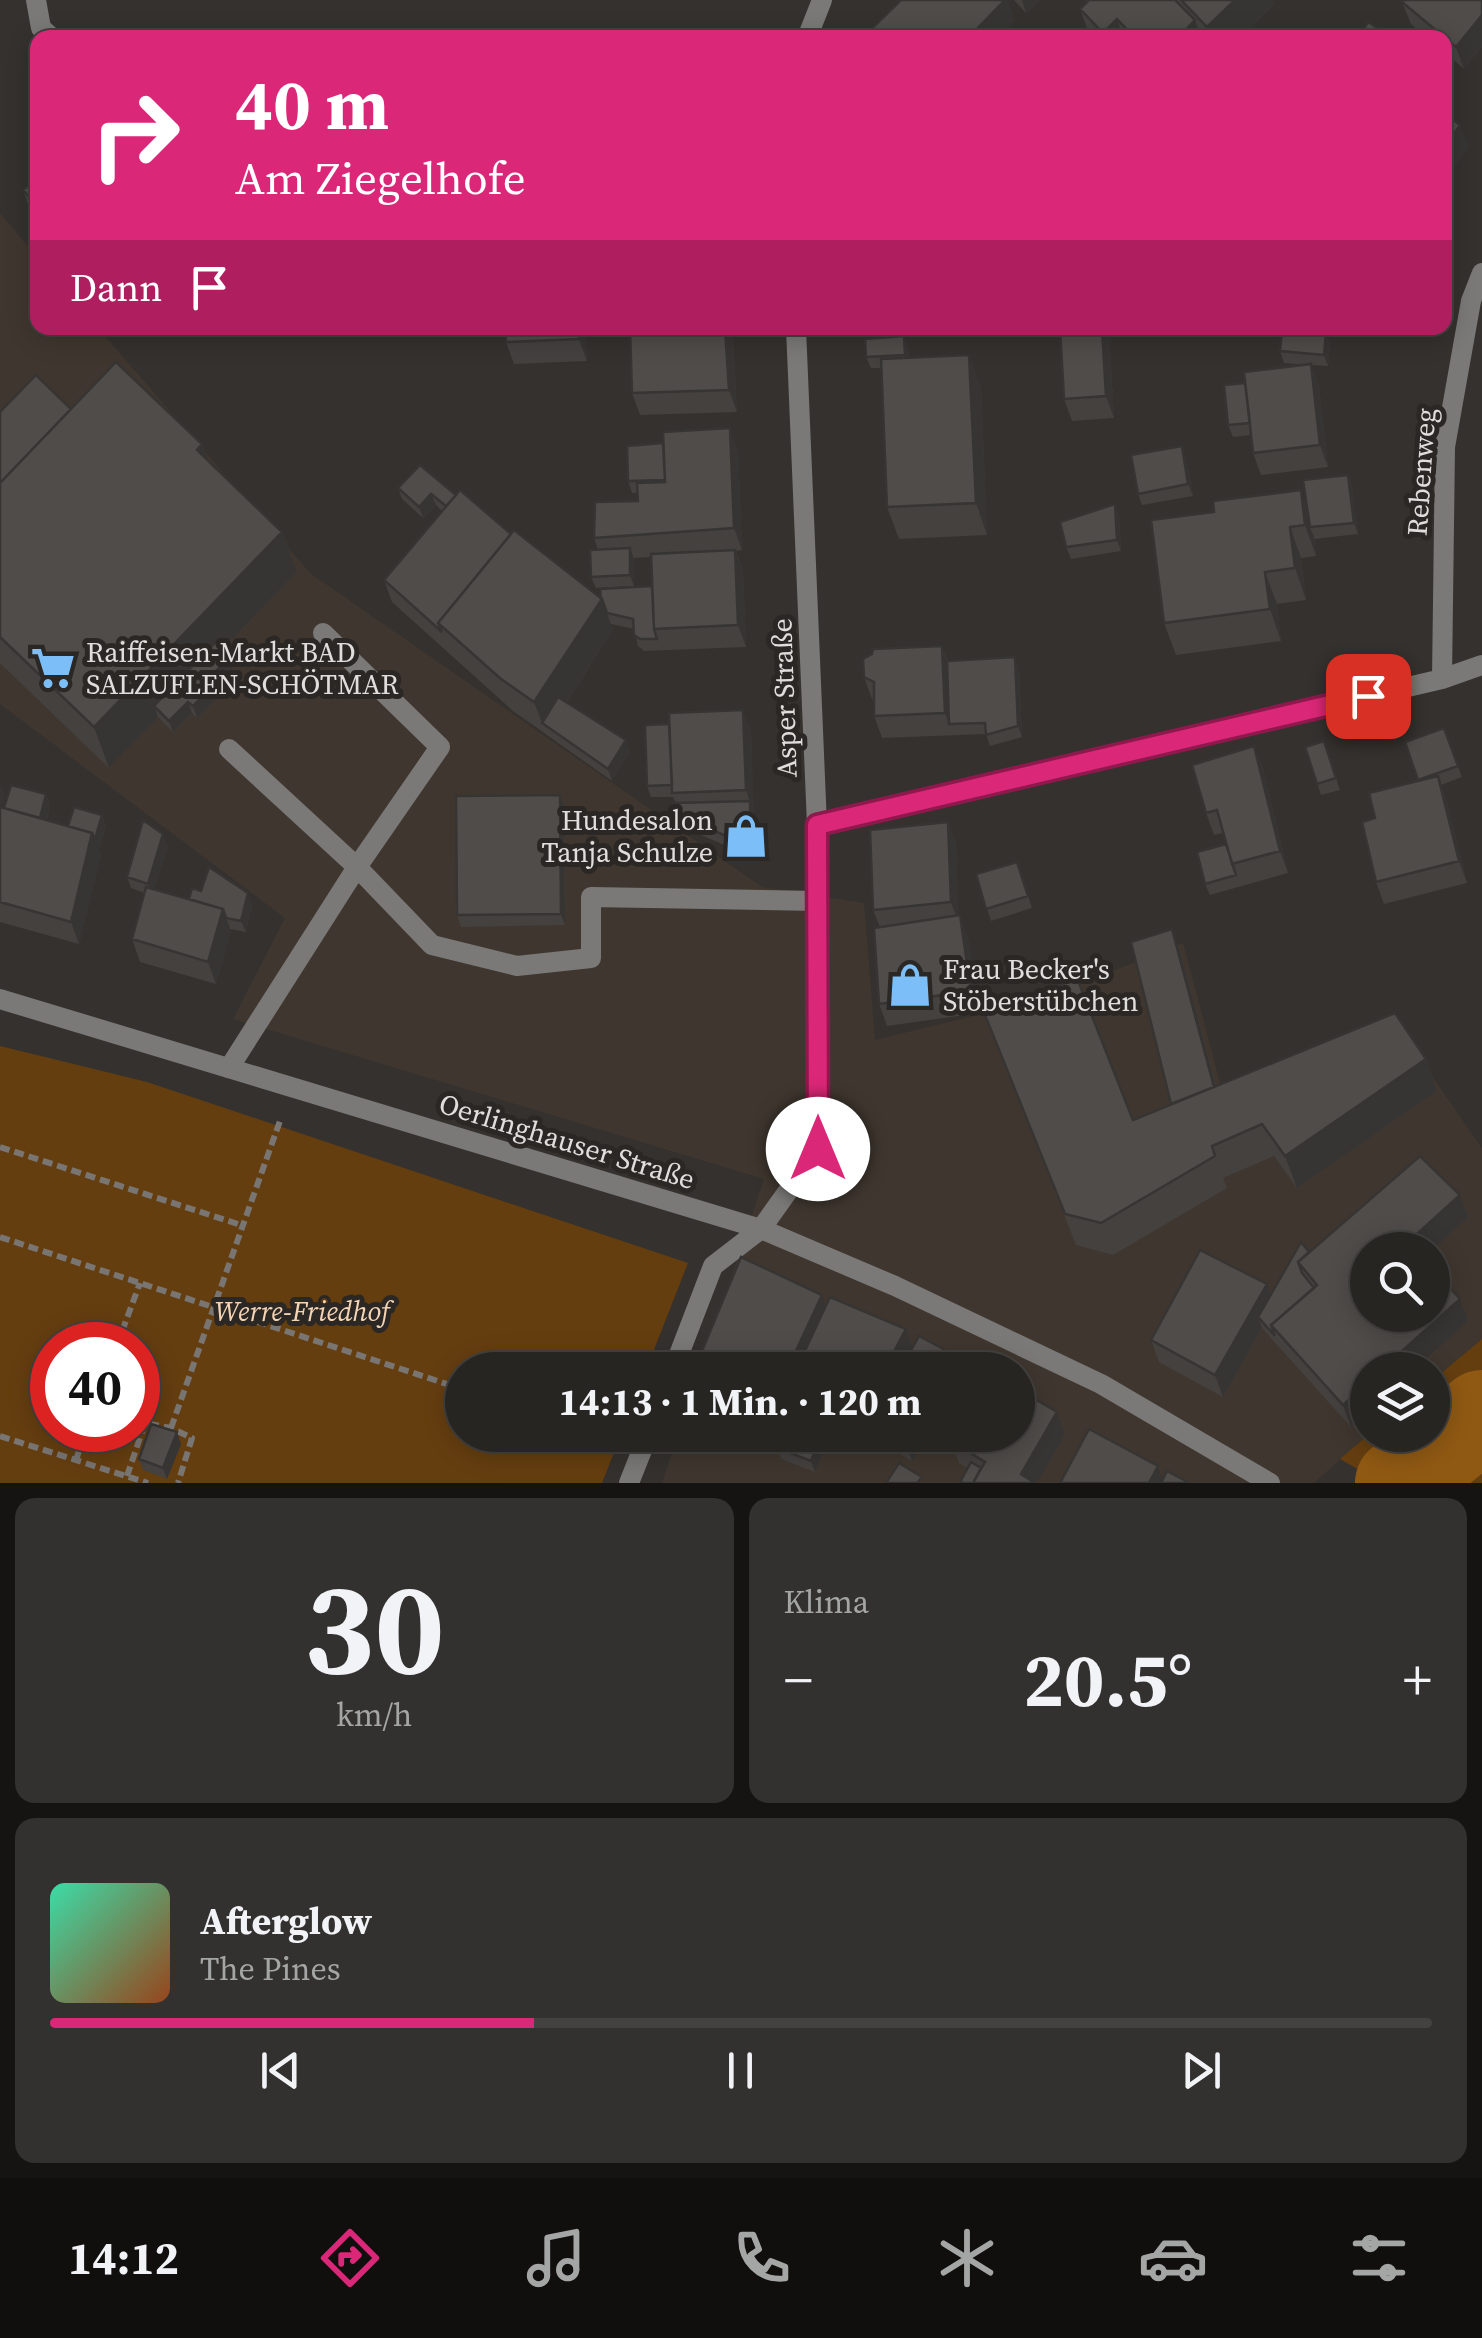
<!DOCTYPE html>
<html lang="de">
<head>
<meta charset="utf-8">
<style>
  body { margin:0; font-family:"Source Serif 4",serif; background:#33312f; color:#f1f3f6; height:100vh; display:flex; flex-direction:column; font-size:38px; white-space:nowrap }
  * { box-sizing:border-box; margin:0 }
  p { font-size:32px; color:#a4a5a5 }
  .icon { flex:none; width:55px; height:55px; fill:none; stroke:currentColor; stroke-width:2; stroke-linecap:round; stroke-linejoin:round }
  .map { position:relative; height:1483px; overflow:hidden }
  .drawer { display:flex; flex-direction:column; gap:15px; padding:15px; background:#151413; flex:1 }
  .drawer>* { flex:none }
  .guide { position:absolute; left:30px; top:30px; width:1422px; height:305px; border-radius:20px; box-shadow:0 5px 25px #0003,0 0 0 2px #434240; background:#db2777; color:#fff; overflow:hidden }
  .controls { position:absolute; left:1350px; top:1232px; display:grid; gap:20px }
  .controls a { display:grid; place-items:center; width:100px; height:100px; border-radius:50%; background:#272522; box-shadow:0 5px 25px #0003,0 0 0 2px #434240; font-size:50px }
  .speed { position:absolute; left:30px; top:1322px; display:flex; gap:20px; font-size:50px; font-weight:700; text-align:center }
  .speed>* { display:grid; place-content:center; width:130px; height:130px; border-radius:50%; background:#272522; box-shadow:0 5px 25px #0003,0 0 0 2px #434240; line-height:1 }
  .speed .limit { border:15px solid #d22; background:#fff; color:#111 }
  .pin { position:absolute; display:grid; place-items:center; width:85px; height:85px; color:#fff; margin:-42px; border-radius:20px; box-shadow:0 5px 15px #0006 }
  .me { position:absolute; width:110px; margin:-55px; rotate:0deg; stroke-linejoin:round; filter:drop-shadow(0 0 8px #0008) }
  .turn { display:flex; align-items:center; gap:35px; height:210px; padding:0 40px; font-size:45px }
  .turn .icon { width:130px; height:130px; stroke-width:2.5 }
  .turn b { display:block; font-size:70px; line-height:85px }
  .then { display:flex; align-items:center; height:95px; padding:0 40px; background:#0003; gap:20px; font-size:38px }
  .big { font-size:75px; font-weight:700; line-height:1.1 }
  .drawer .card { flex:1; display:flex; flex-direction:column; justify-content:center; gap:15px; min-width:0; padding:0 35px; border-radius:20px; background:#33312f }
  .drawer .dial { align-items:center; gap:0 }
  .dial b { font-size:130px; line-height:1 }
  .song { display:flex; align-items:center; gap:30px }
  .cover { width:120px; height:120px; border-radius:15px; background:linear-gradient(135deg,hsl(160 70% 55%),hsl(20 70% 35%)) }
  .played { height:10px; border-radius:5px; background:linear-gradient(90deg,#db2777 35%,#434240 35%) }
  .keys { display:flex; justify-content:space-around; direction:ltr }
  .heat { display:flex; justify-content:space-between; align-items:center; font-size:55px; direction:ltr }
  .drawer .tiles { flex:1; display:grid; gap:15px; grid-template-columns:1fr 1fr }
  .card:last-child { grid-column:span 2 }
  .trip { position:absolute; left:445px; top:1352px; width:590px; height:100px; border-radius:50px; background:#272522; box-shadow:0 5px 25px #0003,0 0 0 2px #434240; font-weight:700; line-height:100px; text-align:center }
  .menu { display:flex; height:160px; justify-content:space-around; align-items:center; background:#100f0e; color:#a4a5a5 }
  .menu .icon { width:70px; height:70px }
  .menu .active { color:#db2777 }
  .menu b { font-size:45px; color:#f1f3f6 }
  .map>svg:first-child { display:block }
  .built { fill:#3f372f; fill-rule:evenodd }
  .green { fill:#653e10; fill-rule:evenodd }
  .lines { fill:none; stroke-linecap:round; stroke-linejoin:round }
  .river { stroke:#905913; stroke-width:90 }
  .path { stroke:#787573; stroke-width:6; stroke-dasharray:10 5; stroke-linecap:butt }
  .service { stroke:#7a7977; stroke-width:20 }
  .minor { stroke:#7a7977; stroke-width:20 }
  .tertiary { stroke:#7a7977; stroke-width:20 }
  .wall { fill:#44413f }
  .shaded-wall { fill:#373533 }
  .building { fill:#4f4c49; stroke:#373533; stroke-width:2.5 }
  .route-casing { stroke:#8e194d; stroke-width:25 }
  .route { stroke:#db2777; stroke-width:18 }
  .labels { text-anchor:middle; stroke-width:10; stroke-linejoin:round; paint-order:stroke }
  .street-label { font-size:28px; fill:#e0dedc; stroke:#2a2724 }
  .poi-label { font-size:28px; fill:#e0dedc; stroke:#2a2724; text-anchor:start }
  .park-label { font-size:28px; font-style:italic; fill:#f4d4b5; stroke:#2a2724 }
</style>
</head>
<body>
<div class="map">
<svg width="1482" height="1483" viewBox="0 0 1482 1483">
  <rect width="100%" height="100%" fill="#34312e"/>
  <!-- built -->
  <path class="built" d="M0 213 37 257 38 328H98L310 573 762 887 864 903 875 1040 1039 1000 1183 943 1227 1109 1408 1042 1482 1148V1339L1433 1380 1432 1370H1368V1435L1314 1483H662L678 1435H1018V1370H700L764 1179 233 1019 285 918 0 704ZM1368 1250H1432V1315H1368Z"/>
  <!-- green -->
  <path class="green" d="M0 1046 147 1082 688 1263 646 1370H462V1435H621L602 1483H0ZM52 1345H138V1430H52Z
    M1482 1339V1483H1382L1340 1459 1368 1435H1432L1433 1380Z"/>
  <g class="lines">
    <!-- river -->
    <path class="river" d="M1400 1483 1482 1415"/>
    <!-- path -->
    <path class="path" d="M0 1147 244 1226
      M0 1237 462 1389
      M117 1345 140 1283
      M171 1428 281 1118
      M0 1436 148 1483
      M76 1460 86 1430
      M127 1476 145 1423 171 1428 192 1438 178 1483"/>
    <!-- service -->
    <path class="service" d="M323 633 440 747 357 867 432 945 517 966 591 958V897L819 901
      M229 1068 357 867 229 749"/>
    <!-- minor -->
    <path class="minor" d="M36 0 41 28 52 38
      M1442 679 1445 447 1471 301 1482 273
      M817 825 1442 679 1482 665
      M673 1370 713 1266 761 1229
      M629 1483 648 1435"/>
    <!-- tertiary -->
    <path class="tertiary" d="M807 38 822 0
      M0 999 761 1229 895 1286 1101 1384 1270 1483
      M761 1229 818 1149 817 825 796 328"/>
  </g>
  <!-- wall -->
  <path class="wall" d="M1014 0H1041L1026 13Z
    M1086 0H1273L1274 4 1240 38H1095L1088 31 1080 9 1087 2Z
    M1482 0V47L1464 69 1445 53V38H1426L1411 24 1402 2Z
    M38 177V220L31 213 23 190Z
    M286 328H312V333L288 334Z
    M505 328H585L587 361 514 364 506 342Z
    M630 328H729L733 338 737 412 640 415 632 393Z
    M856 328H933V330L858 333Z
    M1370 328H1388L1386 333Z
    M1109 333 1114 418 1072 421 1064 399Z
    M1326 333 1330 344 1328 366 1311 365 1319 386 1328 467 1261 475 1253 453 1251 435 1233 437 1228 425 1245 383 1308 365 1284 363 1280 351Z
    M904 336 908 348 909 357 981 387 987 535 899 539 887 507 882 368H871L866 357Z
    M71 409 202 444 208 461 282 532 297 572 223 649 230 656 234 667 219 683 223 692 197 718 192 713 173 732 158 717 109 768 0 663V412Z
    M738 450 742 550 736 551 743 572 746 647 644 651 638 646 634 629 611 624 613 630 567 702 630 751 612 781 513 711 392 602 384 580 442 511 436 505 423 518 402 499 398 488 456 495 600 598 652 586 651 557 634 558V586L596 588 591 577 598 550 594 538 638 501 637 493H632L628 481Z
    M1186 457 1193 496 1142 505 1138 494Z
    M1348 475 1352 486 1358 534 1314 539V537L1316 556 1301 558 1306 600 1277 604 1281 641 1176 655 1164 623 1301 490 1307 509Z
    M1119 515 1121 551 1071 559 1066 547Z
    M942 646 948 661 1019 668 1022 737 990 746 986 734 882 738 874 716V700L872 699 864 677Z
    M1444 728 1462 777 1441 785 1446 798 1467 883 1384 904 1376 882 1375 818 1419 781Z
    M751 732 755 858 696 833 679 823 675 811 676 803 673 797H651L647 786Z
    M1324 741 1340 790 1321 795 1305 747Z
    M1254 746 1263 768 1288 873 1210 895 1205 884 1226 844 1223 833 1214 835 1206 813Z
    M0 784 5 795 1 807 4 808 46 794 50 805 47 820 68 826 102 815 106 826 99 850 101 855 79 944 0 922Z
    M564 806 565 925 461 927 457 915Z
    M948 822 956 844 958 915 968 937 979 1013 887 1026 879 1004 880 927 873 910Z
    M168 846 154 889 189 899 201 891 248 893 252 904 246 932 230 929 231 931 216 984 140 962 132 939 144 893 131 888 127 877Z
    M1017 862 1032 908 991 921 976 874Z
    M1180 951 1216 1086 1426 1059 1437 1091 1297 1188 1274 1156 1223 1178 1227 1188 1113 1255 1076 1245 985 1015 1133 1120 1171 1104Z
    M1460 1195 1468 1218 1432 1250H1368L1468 1321 1414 1370H1368V1412L1351 1427 1262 1328 1223 1397 1159 1362 1151 1340 1267 1284 1271 1295 1309 1252Z
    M826 1306 906 1329 913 1347 980 1370H709L702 1351Z
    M1057 1412 1065 1434 1037 1483H961L967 1468 959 1463 951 1441 952 1438 946 1435H1018Z
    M783 1435H849L843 1447 823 1438 819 1447 822 1455 815 1472 781 1459 777 1448Z
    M850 1435H868L864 1443Z
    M878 1435H929L912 1461 881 1443Z
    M181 1444 167 1479 143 1470 139 1459Z"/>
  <!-- shaded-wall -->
  <path class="shaded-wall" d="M1005 0H1008L1015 20 998 38H968Z
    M1022 0H1041L1026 13Z
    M1235 0H1273L1274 4 1240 38H1211L1207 27Z
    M1482 15V47L1464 69 1456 47Z
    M1117 19 1124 38H1105L1103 33Z
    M1195 20 1201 38H1178Z
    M1460 125 1469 147 1445 181V147Z
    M578 328H585L587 361 579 339Z
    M725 328H729L733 338 737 412 729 390Z
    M1102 328H1107L1109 333 1114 418 1106 396Z
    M1326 333 1330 344 1328 366 1324 355Z
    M904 336 908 348 909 366 905 355Z
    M969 355 981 387 987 535 976 503Z
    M1311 364 1319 386 1328 467 1320 445Z
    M730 428 738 450 742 550 734 528Z
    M202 444 217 484 197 450Z
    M1182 446 1186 457 1193 496 1188 484Z
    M1348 475 1352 486 1358 534 1354 523Z
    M1301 490 1312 522 1310 527 1314 537 1316 556 1305 525Z
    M431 494 436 505 423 518 419 507Z
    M1115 504 1119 515 1121 551 1117 540Z
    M1290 527 1301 558 1306 600 1295 568Z
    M282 532 297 572 161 713 154 706 158 717 109 768 94 727Z
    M630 548 634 559V586L630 575Z
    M735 550 743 572 746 647 738 625Z
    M1265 572 1277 604 1281 641 1270 609Z
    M602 599 613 630 550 728 542 723 534 702Z
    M942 646 950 668 949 724 945 713Z
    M230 656 234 667 219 683 223 692 197 718 193 706 213 674Z
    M1015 657 1019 668 1022 737 1018 726Z
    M188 702 192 713 173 732 169 721Z
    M743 710 751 732 754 813 746 790Z
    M626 740 630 751 612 781 608 769Z
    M1254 746 1263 768 1288 873 1280 851Z
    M1438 776 1446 798 1467 883 1459 861Z
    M0 784 5 795 0 812Z
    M46 794 50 805 42 839 38 827Z
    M560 795 564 806 565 925 561 914Z
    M750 801 754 813 755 858 751 846Z
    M102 815 106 826 99 850 101 855 79 944 71 922 92 833Z
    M948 822 956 844 959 924 951 902Z
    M163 834 168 846 152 895 148 884Z
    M248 893 252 904 246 932 241 921Z
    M223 909 231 931 216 984 208 962Z
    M960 915 968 937 979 1013 971 991Z
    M1172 929 1180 951 1224 1118 1216 1096Z
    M1426 1059 1437 1091 1297 1188 1285 1156Z
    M1460 1195 1468 1218 1432 1250H1412L1409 1241Z
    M1267 1284 1275 1306 1258 1317 1262 1328 1223 1397 1215 1375Z
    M822 1295 830 1317 806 1370H787Z
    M1460 1299 1468 1321 1414 1370H1381Z
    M906 1329 914 1351 904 1370H884Z
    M1368 1383V1412L1351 1427 1343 1405Z
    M1057 1412 1065 1434 1037 1483H1024L1021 1474Z
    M177 1432 181 1444 167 1479 163 1468Z
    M815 1435H822L823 1438 819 1447 822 1455 815 1472 811 1461 813 1441Z
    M839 1435H849L843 1447Z
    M907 1435H929L912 1461 904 1438Z
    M1158 1466 1164 1483H1149Z"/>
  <!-- building -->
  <path class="building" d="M901 0H1005L968 38H862Z
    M1089 0H1175L1195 20 1178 38H1135L1117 19 1103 33 1080 9Z
    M1181 0H1235L1207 27Z
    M1404 0H1482V15L1456 47 1402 2Z
    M1368 22 1393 38H1359Z
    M1445 114 1460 125 1445 147Z
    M38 177V206L23 190Z
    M505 328H578L579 339 506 342Z
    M630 328H725L729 390 632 393Z
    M1060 328H1102L1106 396 1064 399Z
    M1282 329 1326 333 1324 355 1280 351Z
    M904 336 905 355 866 357 865 339Z
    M969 355 976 503 887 507 881 359Z
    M116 362 202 444 197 450 282 532 94 727 0 637V483Z
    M1311 364 1320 445 1253 453 1244 372Z
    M36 375 71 409 0 483V412Z
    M1245 383 1250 423 1228 425 1224 385Z
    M730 428 734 528 594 538 595 502 638 501 637 483 665 482 663 432Z
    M663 443 665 480 628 481 627 446Z
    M1182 446 1188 484 1138 494 1131 455Z
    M420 465 456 495 446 506 431 494 419 507 398 488Z
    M1348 475 1354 523 1310 527 1303 480Z
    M460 490 511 534 438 623 442 632 384 580Z
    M1301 490 1305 525 1290 527 1295 568 1265 572 1270 609 1164 623 1151 520 1214 512 1213 501Z
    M1115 504 1117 540 1066 547 1060 522Z
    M514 530 602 599 534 702 501 679 438 623Z
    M630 548V575L591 577 590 550Z
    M735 550 738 625 654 629 651 554Z
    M652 586 654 629 657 639H640L634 635 633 619 607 613 602 599 601 600 600 589Z
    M216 642 230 656 213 674 218 680 193 706 188 702 169 721 154 706Z
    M942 646 945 713 874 716V682L864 677 863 659 872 654 873 649Z
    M1015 657 1018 726 986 735 985 723 949 724 947 661Z
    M558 697 626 740 608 769 542 723Z
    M743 710 746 790 672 793 669 713Z
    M669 724 672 785 647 786 645 725Z
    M1444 728 1458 766 1418 780 1405 742Z
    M1324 741 1336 778 1317 784 1305 747Z
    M1254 746 1280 851 1232 864 1217 810 1206 813 1192 765Z
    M1438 776 1459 861 1376 882 1362 822 1375 818 1369 793Z
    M11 785 46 794 40 818 4 808Z
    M560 795 561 914 457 915 456 796Z
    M750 801 751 846 692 822 675 811 676 803Z
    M0 807 92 833 71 922 0 902Z
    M74 807 102 815 95 839 92 833 68 826Z
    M143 820 163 834 148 884 127 877Z
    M948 822 951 902 873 910 870 830Z
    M1226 844 1236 875 1205 884 1197 852Z
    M1017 862 1028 896 986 909 976 874Z
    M209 867 248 893 241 921 226 918 223 909 189 899 192 888 201 891Z
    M146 887 223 909 208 962 132 939Z
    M960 915 971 991 879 1004 874 928Z
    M1172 929 1214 1087 1171 1104 1131 942Z
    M1077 978 1133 1120 1395 1013 1426 1059 1285 1156 1262 1124 1212 1146 1215 1156 1101 1223 1065 1214 985 1015Z
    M1420 1156 1460 1195 1409 1241 1417 1250H1368V1315H1432V1268L1460 1299 1381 1370H1368V1383L1343 1405 1271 1325 1317 1285 1298 1262Z
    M1301 1242 1309 1252 1298 1262 1302 1273 1314 1288 1271 1325 1275 1336 1258 1317Z
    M1200 1250 1267 1284 1215 1375 1151 1340Z
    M741 1257 822 1295 787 1370H716L721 1359 702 1351Z
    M830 1297 906 1329 884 1370H796Z
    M919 1336 979 1368 978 1370H900Z
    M1018 1389 1057 1412 1021 1474 1035 1483H973L985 1462 951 1441 954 1435H1018Z
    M151 1424 177 1432 163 1468 139 1459Z
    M1089 1429 1158 1466 1149 1483H1060Z
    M783 1435H815L813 1441 818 1443 811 1461 777 1448Z
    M971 1462 981 1468 973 1483H963L960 1482Z
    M899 1463 922 1477 917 1483H886Z
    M1167 1471 1190 1483H1161Z"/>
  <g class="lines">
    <!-- route casing -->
    <g class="route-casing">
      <path id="route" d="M818 1149 817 825 1368 696"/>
    </g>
    <!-- route -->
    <use href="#route" class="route"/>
  </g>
  <!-- icons -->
  <defs>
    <g id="supermarket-bare" transform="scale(3.45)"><path d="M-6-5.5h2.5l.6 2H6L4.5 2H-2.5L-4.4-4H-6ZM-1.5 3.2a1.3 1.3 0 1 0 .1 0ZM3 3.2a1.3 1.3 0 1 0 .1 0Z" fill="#7bbef8" stroke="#2a2724" stroke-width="2.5" paint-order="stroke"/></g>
    <g id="shop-bare" transform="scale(3.45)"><path d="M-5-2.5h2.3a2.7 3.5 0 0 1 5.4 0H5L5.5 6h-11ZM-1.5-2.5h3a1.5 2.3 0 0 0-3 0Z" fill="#7bbef8" stroke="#2a2724" stroke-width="2.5" paint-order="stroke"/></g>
  </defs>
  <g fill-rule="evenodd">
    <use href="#supermarket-bare" x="53" y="668"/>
    <use href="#shop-bare" x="746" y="836"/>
    <use href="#shop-bare" x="910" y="985"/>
  </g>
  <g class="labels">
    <!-- street labels -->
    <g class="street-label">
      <text transform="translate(1421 472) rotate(-86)" y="10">Rebenweg</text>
      <text transform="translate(784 698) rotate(-92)" y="10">Asper Straße</text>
      <text transform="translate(567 1141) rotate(17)" y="10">Oerlinghauser Straße</text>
    </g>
    <!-- poi labels -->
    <g class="poi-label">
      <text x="86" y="662">Raiffeisen-Markt BAD<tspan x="86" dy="32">SALZUFLEN-SCHÖTMAR</tspan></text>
      <text x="713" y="830" text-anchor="end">Hundesalon<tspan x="713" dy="32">Tanja Schulze</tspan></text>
      <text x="943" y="979">Frau Becker's<tspan x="943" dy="32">Stöberstübchen</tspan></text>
    </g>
    <!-- park labels -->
    <g class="park-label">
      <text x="302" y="1321">Werre-Friedhof</text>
    </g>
  </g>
</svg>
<div class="controls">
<a><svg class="icon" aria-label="search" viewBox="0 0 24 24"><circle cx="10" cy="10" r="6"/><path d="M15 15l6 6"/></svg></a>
<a><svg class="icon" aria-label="layers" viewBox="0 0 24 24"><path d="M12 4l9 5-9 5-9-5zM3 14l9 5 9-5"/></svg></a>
</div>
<div class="speed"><div class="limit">40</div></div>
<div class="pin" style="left:1368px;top:696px;background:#d93025"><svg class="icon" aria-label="arrive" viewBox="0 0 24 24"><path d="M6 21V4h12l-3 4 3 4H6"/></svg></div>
<svg class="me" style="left:818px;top:1149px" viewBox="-20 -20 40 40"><circle r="19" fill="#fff"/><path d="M0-13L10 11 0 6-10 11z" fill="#db2777"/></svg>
<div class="trip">14:13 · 1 Min. · 120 m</div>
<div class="guide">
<div class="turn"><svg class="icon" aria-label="right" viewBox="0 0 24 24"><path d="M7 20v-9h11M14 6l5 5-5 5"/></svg><div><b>40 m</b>Am Ziegelhofe</div></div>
<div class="then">Dann<svg class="icon" aria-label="arrive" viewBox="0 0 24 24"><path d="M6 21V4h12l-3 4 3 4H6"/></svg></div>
</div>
</div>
<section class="drawer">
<div class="tiles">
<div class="card dial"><b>30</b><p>km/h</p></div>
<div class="card"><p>Klima</p>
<div class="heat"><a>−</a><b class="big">20.5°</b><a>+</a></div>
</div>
<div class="card">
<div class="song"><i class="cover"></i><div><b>Afterglow</b><p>The Pines</p></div></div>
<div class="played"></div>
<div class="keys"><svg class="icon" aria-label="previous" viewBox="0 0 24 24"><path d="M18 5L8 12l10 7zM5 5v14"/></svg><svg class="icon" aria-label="pause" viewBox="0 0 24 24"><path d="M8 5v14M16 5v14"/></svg><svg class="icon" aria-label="next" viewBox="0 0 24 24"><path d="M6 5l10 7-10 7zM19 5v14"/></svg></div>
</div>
</div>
</section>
<nav class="menu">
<b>14:12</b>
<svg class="icon active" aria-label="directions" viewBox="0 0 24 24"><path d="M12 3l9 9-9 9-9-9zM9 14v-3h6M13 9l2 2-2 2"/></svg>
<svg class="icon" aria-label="music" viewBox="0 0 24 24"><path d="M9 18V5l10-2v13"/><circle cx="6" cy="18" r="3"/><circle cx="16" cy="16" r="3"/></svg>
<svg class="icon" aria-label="phone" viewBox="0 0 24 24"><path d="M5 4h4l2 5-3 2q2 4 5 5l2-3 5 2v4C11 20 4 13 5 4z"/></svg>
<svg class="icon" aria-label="climate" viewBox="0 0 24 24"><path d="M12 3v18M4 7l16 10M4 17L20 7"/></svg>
<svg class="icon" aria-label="car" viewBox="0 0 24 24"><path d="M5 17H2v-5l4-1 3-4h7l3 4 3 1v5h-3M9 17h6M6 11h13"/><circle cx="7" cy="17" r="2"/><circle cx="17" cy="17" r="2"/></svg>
<svg class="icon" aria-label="filters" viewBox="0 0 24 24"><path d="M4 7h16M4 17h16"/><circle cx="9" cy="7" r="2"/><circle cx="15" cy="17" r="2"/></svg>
</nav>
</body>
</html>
